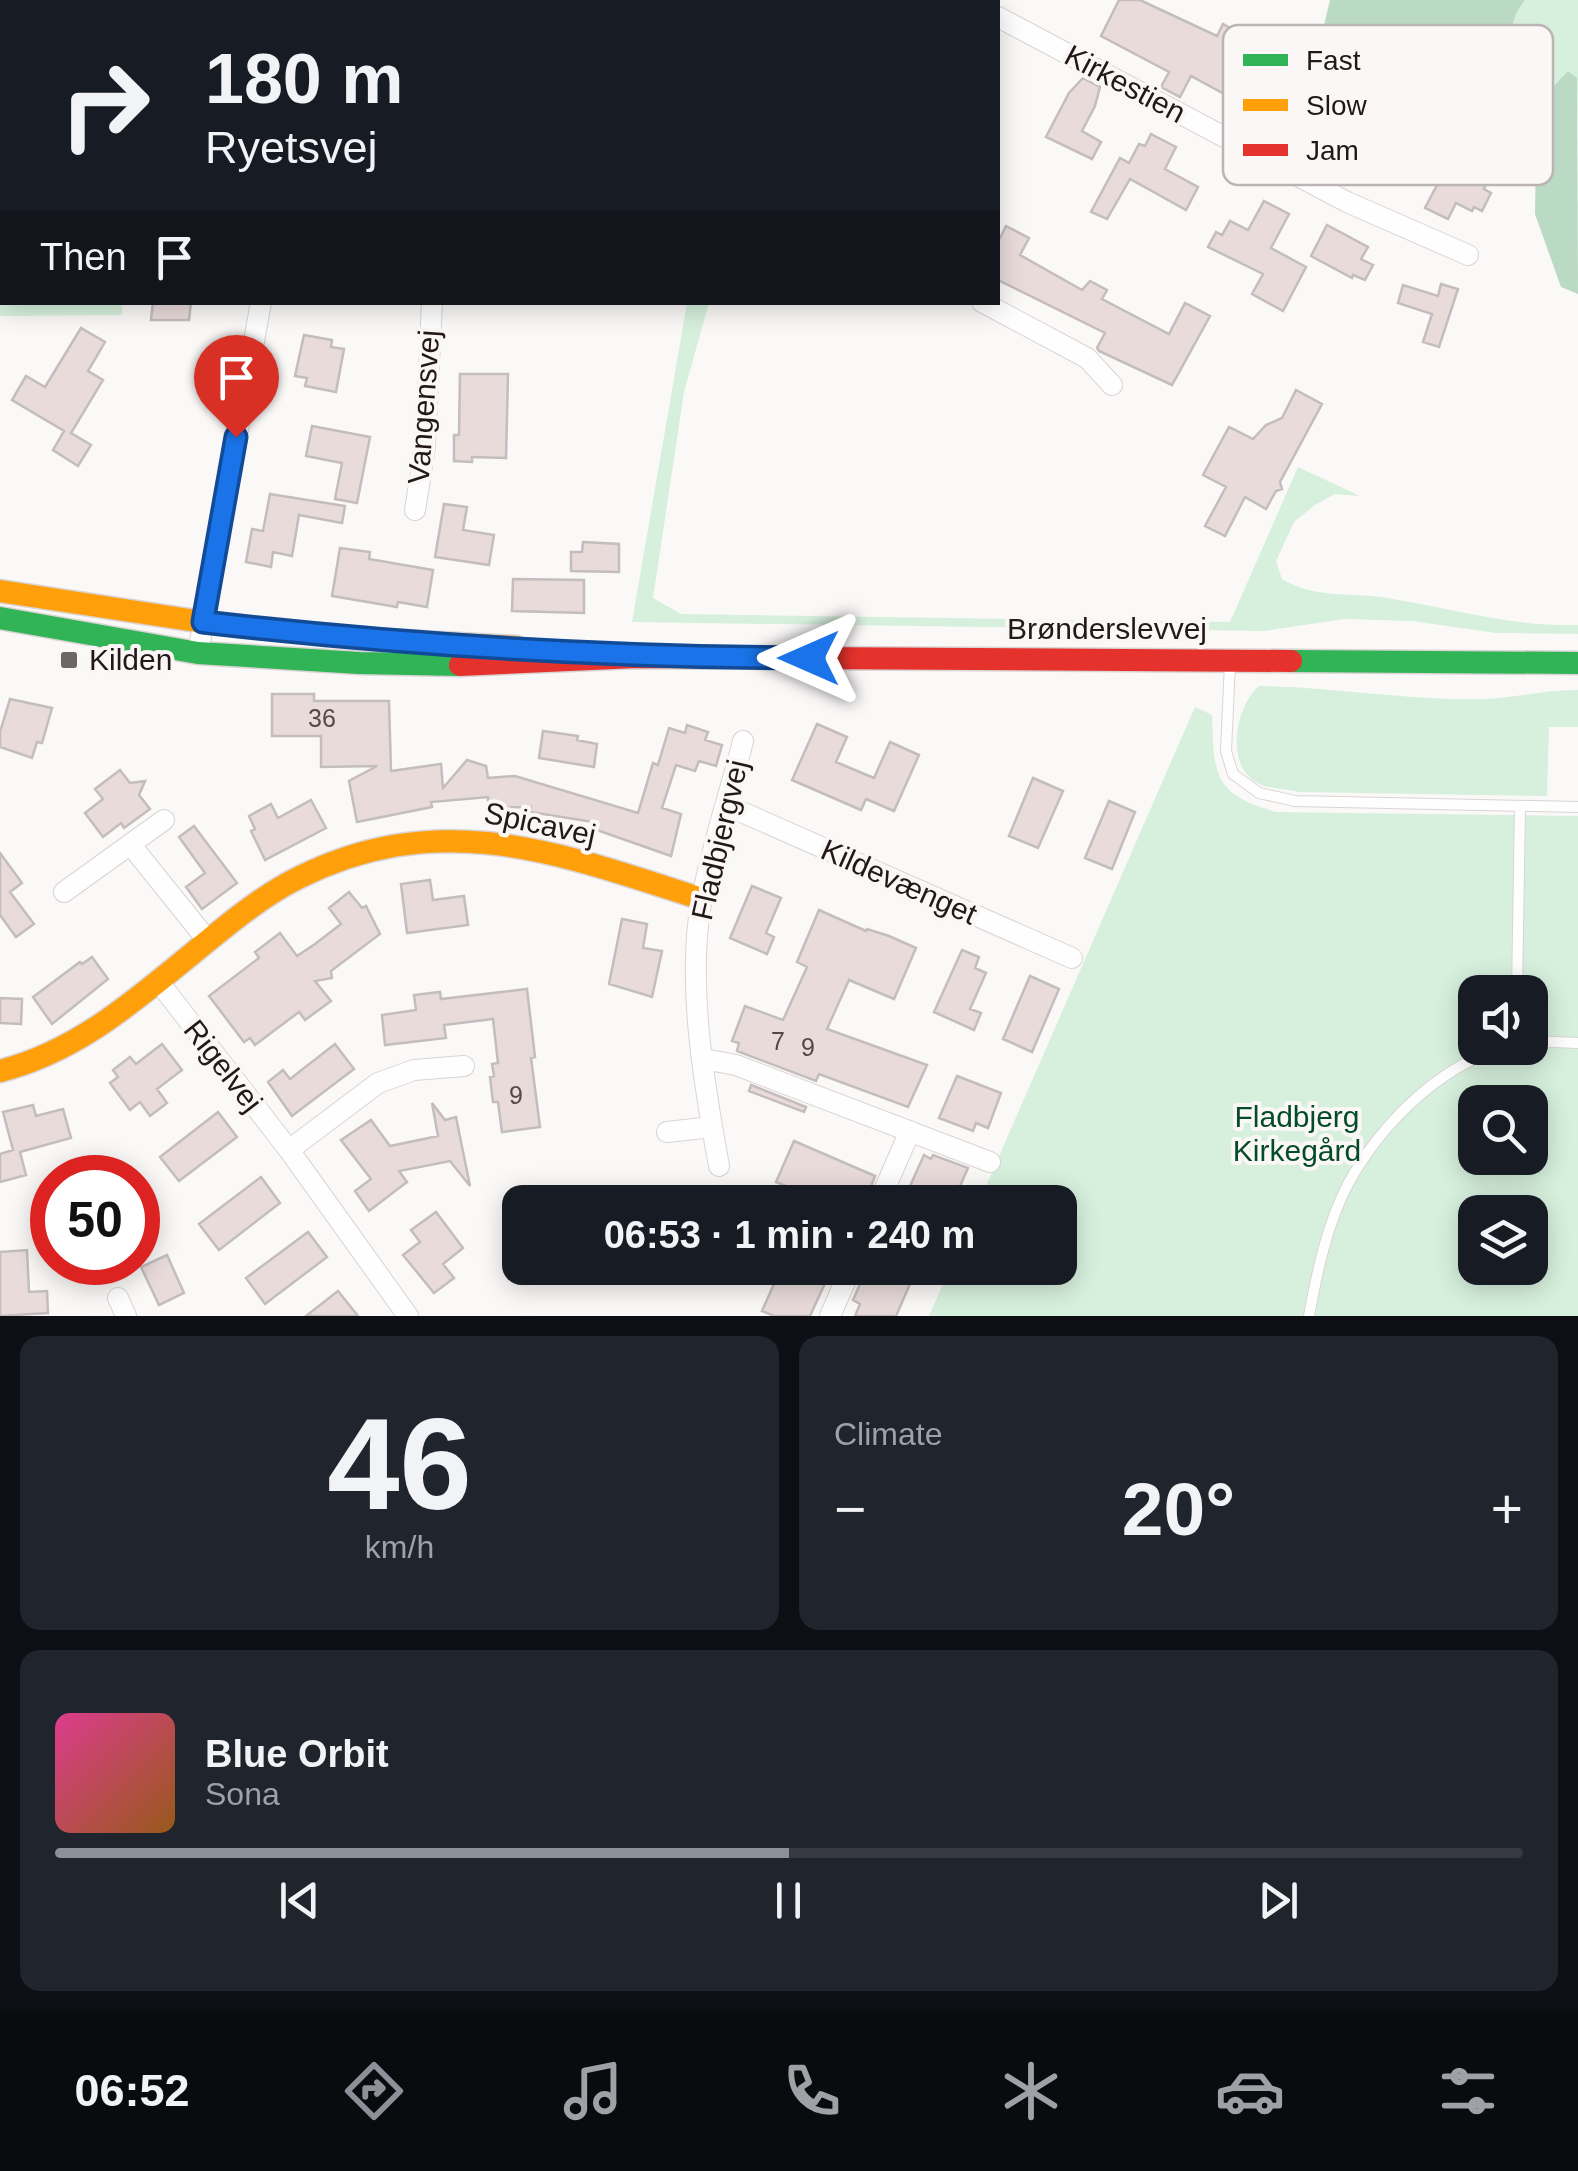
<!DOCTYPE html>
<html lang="en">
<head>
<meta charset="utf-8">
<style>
  body { margin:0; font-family:Arial,sans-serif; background:#20242c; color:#f1f3f6; height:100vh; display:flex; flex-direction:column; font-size:38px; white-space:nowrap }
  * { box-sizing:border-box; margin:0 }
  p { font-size:32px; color:#9ea1a6 }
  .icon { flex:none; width:55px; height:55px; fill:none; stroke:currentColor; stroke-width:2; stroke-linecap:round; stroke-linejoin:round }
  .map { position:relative; height:1316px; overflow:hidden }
  .details { display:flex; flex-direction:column; gap:20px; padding:20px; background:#0d0f14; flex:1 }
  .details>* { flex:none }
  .banner { position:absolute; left:0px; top:0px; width:1000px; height:305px; box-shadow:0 5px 25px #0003; background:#171b24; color:#f1f3f6; overflow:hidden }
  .buttons { position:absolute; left:1458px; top:975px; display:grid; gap:20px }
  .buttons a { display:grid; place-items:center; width:90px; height:90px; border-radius:20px; background:#171b24; box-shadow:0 5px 25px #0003; font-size:50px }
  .speed { position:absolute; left:30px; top:1155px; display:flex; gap:20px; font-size:50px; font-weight:700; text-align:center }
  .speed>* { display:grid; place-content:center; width:130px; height:130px; border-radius:50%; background:#171b24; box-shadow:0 5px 25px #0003; line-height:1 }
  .speed .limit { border:15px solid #d22; background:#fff; color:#111 }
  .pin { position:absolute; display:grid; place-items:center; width:85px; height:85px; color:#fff; margin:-102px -42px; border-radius:50% 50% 50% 0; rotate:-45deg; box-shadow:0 0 10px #0007 }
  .pin .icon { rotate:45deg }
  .me { position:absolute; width:110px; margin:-55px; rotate:270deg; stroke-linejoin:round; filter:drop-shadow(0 0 8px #0008) }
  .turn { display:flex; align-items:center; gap:35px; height:210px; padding:0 40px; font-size:45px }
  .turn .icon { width:130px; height:130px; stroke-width:2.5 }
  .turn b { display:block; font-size:70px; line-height:85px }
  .then { display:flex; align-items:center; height:95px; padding:0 40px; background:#0003; gap:20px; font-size:38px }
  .big { font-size:75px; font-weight:800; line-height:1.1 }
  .details .tile { flex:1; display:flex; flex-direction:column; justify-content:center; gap:15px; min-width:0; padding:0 35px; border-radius:20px; background:#20242c }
  .details .dial { align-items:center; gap:0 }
  .dial b { font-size:130px; line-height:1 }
  .song { display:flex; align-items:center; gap:30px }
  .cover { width:120px; height:120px; border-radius:15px; background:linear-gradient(135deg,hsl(330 70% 55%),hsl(30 70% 35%)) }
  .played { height:10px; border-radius:5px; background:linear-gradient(90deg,#8c9099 50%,#363941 50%) }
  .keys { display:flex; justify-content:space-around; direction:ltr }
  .heat { display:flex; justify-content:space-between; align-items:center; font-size:55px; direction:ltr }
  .details .tiles { flex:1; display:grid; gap:20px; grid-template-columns:1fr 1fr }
  .tile:last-child { grid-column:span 2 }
  .trip { position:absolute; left:502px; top:1185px; width:575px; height:100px; border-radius:20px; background:#171b24; box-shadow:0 5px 25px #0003; font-weight:800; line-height:100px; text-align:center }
  .menu { display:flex; height:160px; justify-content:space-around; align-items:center; background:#090b0e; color:#9ea1a6 }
  .menu .icon { width:70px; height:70px }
  .menu .on { color:#8c9099 }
  .menu b { font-size:45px; color:#f1f3f6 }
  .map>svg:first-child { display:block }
  .green { fill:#d7f0dd; fill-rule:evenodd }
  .forest { fill:#bbdac4 }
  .building { fill:#eadbdb; stroke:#c3bdbd; stroke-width:2.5 }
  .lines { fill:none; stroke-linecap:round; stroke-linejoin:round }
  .lane-casing { stroke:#dad4d4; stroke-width:12 }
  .street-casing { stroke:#dad4d4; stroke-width:22 }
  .fast-casing { stroke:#dad4d4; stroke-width:25 }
  .slow-casing { stroke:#dad4d4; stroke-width:25 }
  .jam-casing { stroke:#dad4d4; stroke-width:25 }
  .lane { stroke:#fefefe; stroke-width:10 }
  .street { stroke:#fefefe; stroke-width:20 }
  .fast { stroke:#30b455; stroke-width:22 }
  .slow { stroke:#ff9f0a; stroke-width:22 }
  .jam { stroke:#e5322d; stroke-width:22 }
  .route-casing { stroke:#114b97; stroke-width:25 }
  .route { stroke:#1a73e8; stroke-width:18 }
  .poi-dot { fill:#6d6666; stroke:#fcf7f7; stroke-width:4 }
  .labels { text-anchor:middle; stroke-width:8; stroke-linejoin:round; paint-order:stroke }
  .number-label { font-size:25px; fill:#534948 }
  .street-label { font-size:30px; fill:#211817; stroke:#fcf7f7 }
  .poi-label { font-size:30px; fill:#211817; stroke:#fcf7f7; text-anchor:start }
  .park-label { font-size:30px; fill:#044c27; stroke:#fcf7f7 }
  .key { fill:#fcf7f7; stroke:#bab4b4; stroke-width:2.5 }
  .key-label { font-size:28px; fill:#211817 }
</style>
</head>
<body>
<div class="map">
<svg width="1578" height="1316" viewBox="0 0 1578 1316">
  <rect width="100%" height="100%" fill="#fbf8f8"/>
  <!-- green -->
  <path class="green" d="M1525 0H1578V130L1577 79 1540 101 1523 136 1452 101 1494 74 1517 12Z
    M0 231 2 302 122 303V315L0 316Z
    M709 303 684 392 653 598 681 614 1230 622 1298 467 1360 496 1335 494 1315 505 1294 522 1276 561 1282 579C1315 599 1349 592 1387 598 1451 608 1512 627 1578 625V634L1496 633 1412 621 1345 619 1264 631 632 622 687 303Z
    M1259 686C1334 687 1409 701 1485 699 1516 698 1547 689 1578 690V727H1549L1547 796 1299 792C1287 789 1270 789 1259 784 1224 767 1235 707 1259 686Z
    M1195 707 1212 715C1214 775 1213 794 1276 812L1578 816V1316H929L950 1268H1060V1202H979ZM1475 992H1530V1048H1475ZM1475 1102H1530V1158H1475ZM1475 1212H1530V1268H1475Z"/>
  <!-- forest -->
  <path class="forest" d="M1330 0H1525L1517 12 1494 74 1452 101 1302 72 1324 25Z
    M1568 71 1577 78 1578 294 1561 287 1535 214 1536 148 1523 136 1540 101Z"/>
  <!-- building -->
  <path class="building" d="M1119 0H1140L1217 36 1223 24 1246 37 1233 60 1278 83 1261 114 1191 76 1180 97 1161 87 1169 72 1101 36Z
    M1083 78 1100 87 1095 106 1082 131 1101 142 1092 159 1046 137 1069 93Z
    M1400 109 1488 156 1477 179 1486 184 1484 189 1491 193 1482 211 1474 207 1472 211 1456 203 1448 219 1425 208 1448 164 1402 141 1401 144 1389 137 1371 173 1345 159 1368 113 1392 125Z
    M1151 134 1176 147 1165 169 1198 187 1186 210 1130 179 1107 219 1091 212 1120 158 1129 163 1139 144 1145 146Z
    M1264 201 1289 214 1271 248 1306 267 1283 311 1252 294 1263 274 1208 247 1216 232 1222 235 1230 221 1248 230Z
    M1327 225 1368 247 1361 259 1373 265 1365 280 1353 275 1352 278 1311 256Z
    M1006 226 1029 238 1020 255 1082 290 1090 281 1107 290 1102 299 1169 334 1185 303 1210 316 1172 385 1099 351 1097 348 1105 333 998 280V242Z
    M1441 284 1458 289 1439 347 1423 342 1432 314 1398 303 1403 285 1438 296Z
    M153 302H191L189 320H151Z
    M81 328 105 342 88 371 103 380 71 433 91 445 78 466 53 450 64 431 12 400 26 376 45 387Z
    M304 335 332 340 331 347 344 349 336 392 305 386 307 378 295 376Z
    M460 374H508L506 458 472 457V462L454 461V435H459Z
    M1296 390 1322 404 1280 482 1282 489 1276 491 1266 509 1245 497 1225 536 1205 526 1226 487 1203 475 1229 427 1253 439 1266 425 1282 418Z
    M312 426 370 437 357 503 335 499 342 463 306 456Z
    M270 494 345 506 342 523 299 515 292 556 273 552 271 567 246 562 252 529 263 531Z
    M444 504 467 507 463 530 494 535 489 565 435 557Z
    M583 542 619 544V572L571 571V552H582Z
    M340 548 370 552 369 559 433 570 427 607 398 602 397 607 332 596Z
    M513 579 584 580V613L512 611Z
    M272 694H314V701H389L391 771 441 764 443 788 467 760 486 766 488 778 515 776 638 813 653 763 658 765 669 728 685 733 687 725 708 732 705 740 722 745 716 766 699 761 695 771 676 765 662 808 681 814 671 856 591 828 593 822 530 812 531 807 488 808V797L431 802 432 807 357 822 349 781 377 766 321 767V736H272Z
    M10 699 52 708 42 743 37 742 32 758 0 747V732Z
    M817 724 847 737 836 762 874 778 890 742 919 755 894 811 866 799 861 810 792 780Z
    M543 731 578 736 577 740 597 744 594 767 539 758Z
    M120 770 130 783 145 781 139 795 150 809 124 828 121 823 103 837 85 813 103 799 95 789Z
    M1033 778 1063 791 1038 848 1009 836Z
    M311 800 326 828 265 860 251 831 255 829 249 816 271 804 278 818Z
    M1109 801 1135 812 1112 869 1085 858Z
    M194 826 237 883 202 909 186 887 205 873 179 837Z
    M0 853 22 883 10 892 34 924 16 937 0 915Z
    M430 880 433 900 464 896 468 925 407 933 401 884Z
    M752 886 781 898 766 933 774 937 767 954 730 938Z
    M349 892 362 908 366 906 380 934 331 971 332 978 315 981 331 1001 305 1020 299 1012 255 1045 250 1038 244 1042 209 996 259 958 255 952 280 933 297 956 315 944 341 924 329 908Z
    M819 910 866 931 867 929 889 936 916 948 894 999 849 980 827 1029 927 1065 908 1107 819 1074 816 1081 737 1051 739 1043 732 1041 745 1006 783 1020 807 967 797 962Z
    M622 919 647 924 643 948 662 951 652 997 609 984Z
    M962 950 979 957 975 968 986 973 970 1009 981 1013 974 1030 934 1012Z
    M92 957 108 979 52 1024 33 997 80 962 82 964Z
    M1030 976 1059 989 1032 1052 1003 1039Z
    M527 989 535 1057 531 1058 540 1127 502 1132 498 1102H493L490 1077 494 1076 492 1064 498 1063 493 1019 444 1025 446 1038 385 1045 382 1015 416 1010 414 995 440 992 441 999Z
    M0 998 22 999 21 1024 0 1023Z
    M162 1044 182 1070 157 1089 167 1103 150 1116 140 1102 130 1110 110 1083 118 1077 113 1070 130 1057 136 1064Z
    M335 1044 354 1069 292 1116 268 1082 283 1070 290 1079Z
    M957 1076 1001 1093 988 1128 976 1123 973 1131 939 1118Z
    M751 1085 806 1107 804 1112 749 1091Z
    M432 1103 445 1120 456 1117 470 1186 450 1161 399 1171 407 1182 369 1211 355 1191 371 1179 341 1140 371 1120 390 1146 438 1136Z
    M33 1105 36 1116 63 1109 71 1138 20 1152 26 1175 0 1182V1154L13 1150 3 1112Z
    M218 1112 237 1137 179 1181 160 1157Z
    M794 1141 875 1176 865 1202H823L776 1182Z
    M924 1155 931 1159 933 1155 968 1168 953 1202H911L913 1198 906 1195Z
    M261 1177 280 1203 219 1250 199 1224Z
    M436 1212 463 1248 443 1264 454 1278 434 1293 403 1255 420 1242 411 1230Z
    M308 1232 327 1257 265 1304 246 1278Z
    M27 1250 29 1292 47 1291 48 1313 0 1316V1252Z
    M167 1255 184 1293 159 1305 141 1267Z
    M781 1268H832L810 1316H774L762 1311Z
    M867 1268H917L896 1316H855L860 1304 853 1300Z
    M338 1291 358 1316H306Z"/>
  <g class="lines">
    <!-- lane casing -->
    <g class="lane-casing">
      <path id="lane" d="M1230 663 1226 751 1233 774 1259 793 1295 801 1578 807
        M1517 992 1520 806
        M1530 1041 1578 1043
        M1309 1316C1317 1272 1327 1224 1348 1184 1381 1124 1435 1071 1499 1048"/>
    </g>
    <!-- street casing -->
    <g class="street-casing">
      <path id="street" d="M268 0V2
        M965 0 970 2
        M878 2 880 0
        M998 17 1347 202 1468 255
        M982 302 1087 358 1112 385
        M415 510 425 447 432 302
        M198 653 261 302
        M726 805 1072 958
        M130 844 208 941
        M64 892 164 820
        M158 981 289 1150 408 1316
        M704 1059 736 1065 990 1162
        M667 1132 712 1127
        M289 1150 378 1083 414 1070 464 1066
        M719 1166C704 1084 686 980 702 898 712 845 730 793 743 741
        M775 1202H776
        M879 1202 910 1131
        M118 1298 126 1316
        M830 1316 851 1268"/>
    </g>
    <!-- fast casing -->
    <g class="fast-casing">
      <path id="fast" d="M0 618 198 653 359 663 460 665
        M1291 661 1578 663"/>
    </g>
    <!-- slow casing -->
    <g class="slow-casing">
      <path id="slow" d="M0 591 203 622 365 639 516 647
        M0 1071C76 1052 133 1002 193 953 226 926 260 897 298 878 441 806 561 854 702 899"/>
    </g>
    <!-- jam casing -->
    <g class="jam-casing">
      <path id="jam" d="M460 665 637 657 1291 661"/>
    </g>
    <!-- lane -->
    <use href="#lane" class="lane"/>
    <!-- street -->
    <use href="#street" class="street"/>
    <!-- fast -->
    <use href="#fast" class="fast"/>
    <!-- slow -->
    <use href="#slow" class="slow"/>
    <!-- jam -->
    <use href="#jam" class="jam"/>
  </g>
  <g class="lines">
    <!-- route casing -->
    <g class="route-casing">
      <path id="route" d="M236 437 203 622C404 645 606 657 809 658"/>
    </g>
    <!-- route -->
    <use href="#route" class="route"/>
  </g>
  <!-- markers -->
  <rect class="poi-dot" x="59" y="650" width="20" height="20" rx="5"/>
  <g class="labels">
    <!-- number labels -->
    <g class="number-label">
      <text x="322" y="727">36</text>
      <text x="778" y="1050">7</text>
      <text x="808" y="1056">9</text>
      <text x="516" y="1104">9</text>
    </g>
    <!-- street labels -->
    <g class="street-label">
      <text transform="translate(1125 84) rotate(28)" y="10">Kirkestien</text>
      <text transform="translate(424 407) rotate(-86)" y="10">Vangensvej</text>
      <text x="1107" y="639">Brønderslevvej</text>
      <text transform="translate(540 824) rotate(12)" y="10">Spicavej</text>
      <text transform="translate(720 840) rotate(-77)" y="10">Fladbjergvej</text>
      <text transform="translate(899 882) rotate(24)" y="10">Kildevænget</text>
      <text transform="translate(223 1066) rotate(52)" y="10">Rigelvej</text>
    </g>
    <!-- poi labels -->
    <g class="poi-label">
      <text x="89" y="670">Kilden</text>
    </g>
    <!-- park labels -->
    <g class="park-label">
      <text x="1297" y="1127">Fladbjerg<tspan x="1297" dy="34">Kirkegård</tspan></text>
    </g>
  </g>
  <!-- legend -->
  <rect x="1223" y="25" width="330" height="160" rx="15" class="key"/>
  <rect x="1243" y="54" width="45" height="12" fill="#30b455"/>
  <rect x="1243" y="99" width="45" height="12" fill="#ff9f0a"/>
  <rect x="1243" y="144" width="45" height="12" fill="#e5322d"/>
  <g class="key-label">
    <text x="1306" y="70">Fast</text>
    <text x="1306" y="115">Slow</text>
    <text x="1306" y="160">Jam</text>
  </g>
</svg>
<div class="buttons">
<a><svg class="icon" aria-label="sound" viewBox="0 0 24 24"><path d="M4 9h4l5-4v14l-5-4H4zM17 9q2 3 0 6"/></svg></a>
<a><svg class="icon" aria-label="search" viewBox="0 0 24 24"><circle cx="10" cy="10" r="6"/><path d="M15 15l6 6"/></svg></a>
<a><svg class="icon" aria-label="layers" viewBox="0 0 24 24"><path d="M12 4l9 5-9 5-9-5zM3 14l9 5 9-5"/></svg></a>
</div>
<div class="speed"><div class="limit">50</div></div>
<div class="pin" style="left:236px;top:437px;background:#d93025"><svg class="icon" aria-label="arrive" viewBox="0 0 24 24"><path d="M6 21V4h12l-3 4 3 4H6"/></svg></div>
<svg class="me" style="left:809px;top:658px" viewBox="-20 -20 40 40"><path d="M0-17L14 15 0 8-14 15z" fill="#1a73e8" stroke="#fff" stroke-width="4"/></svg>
<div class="trip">06:53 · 1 min · 240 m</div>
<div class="banner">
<div class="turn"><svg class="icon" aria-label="right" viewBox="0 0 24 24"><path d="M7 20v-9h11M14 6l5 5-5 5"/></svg><div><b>180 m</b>Ryetsvej</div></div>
<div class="then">Then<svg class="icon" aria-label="arrive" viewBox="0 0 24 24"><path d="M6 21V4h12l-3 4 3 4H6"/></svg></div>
</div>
</div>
<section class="details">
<div class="tiles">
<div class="tile dial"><b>46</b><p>km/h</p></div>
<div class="tile"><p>Climate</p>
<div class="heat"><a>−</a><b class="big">20°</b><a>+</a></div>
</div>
<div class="tile">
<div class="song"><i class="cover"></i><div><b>Blue Orbit</b><p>Sona</p></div></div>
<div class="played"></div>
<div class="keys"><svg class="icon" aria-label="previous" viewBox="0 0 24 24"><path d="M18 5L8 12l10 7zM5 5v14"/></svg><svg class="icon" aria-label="pause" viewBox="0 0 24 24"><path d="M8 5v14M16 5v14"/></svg><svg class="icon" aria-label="next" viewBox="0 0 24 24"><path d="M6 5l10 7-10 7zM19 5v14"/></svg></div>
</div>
</div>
</section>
<nav class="menu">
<b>06:52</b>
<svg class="icon on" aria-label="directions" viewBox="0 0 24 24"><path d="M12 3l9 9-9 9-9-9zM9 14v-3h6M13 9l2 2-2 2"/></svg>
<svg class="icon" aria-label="music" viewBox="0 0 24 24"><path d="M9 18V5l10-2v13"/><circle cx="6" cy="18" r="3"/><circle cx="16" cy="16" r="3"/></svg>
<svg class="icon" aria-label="phone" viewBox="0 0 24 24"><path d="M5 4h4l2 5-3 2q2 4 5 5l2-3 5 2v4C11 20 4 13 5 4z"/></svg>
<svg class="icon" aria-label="climate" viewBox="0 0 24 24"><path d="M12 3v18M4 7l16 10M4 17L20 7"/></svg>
<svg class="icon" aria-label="car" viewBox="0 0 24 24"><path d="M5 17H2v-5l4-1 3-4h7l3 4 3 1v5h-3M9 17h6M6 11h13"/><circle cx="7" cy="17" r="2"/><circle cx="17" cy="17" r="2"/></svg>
<svg class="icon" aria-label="filters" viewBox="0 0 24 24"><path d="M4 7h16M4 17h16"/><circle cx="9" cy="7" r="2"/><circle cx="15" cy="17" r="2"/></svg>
</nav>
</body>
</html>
